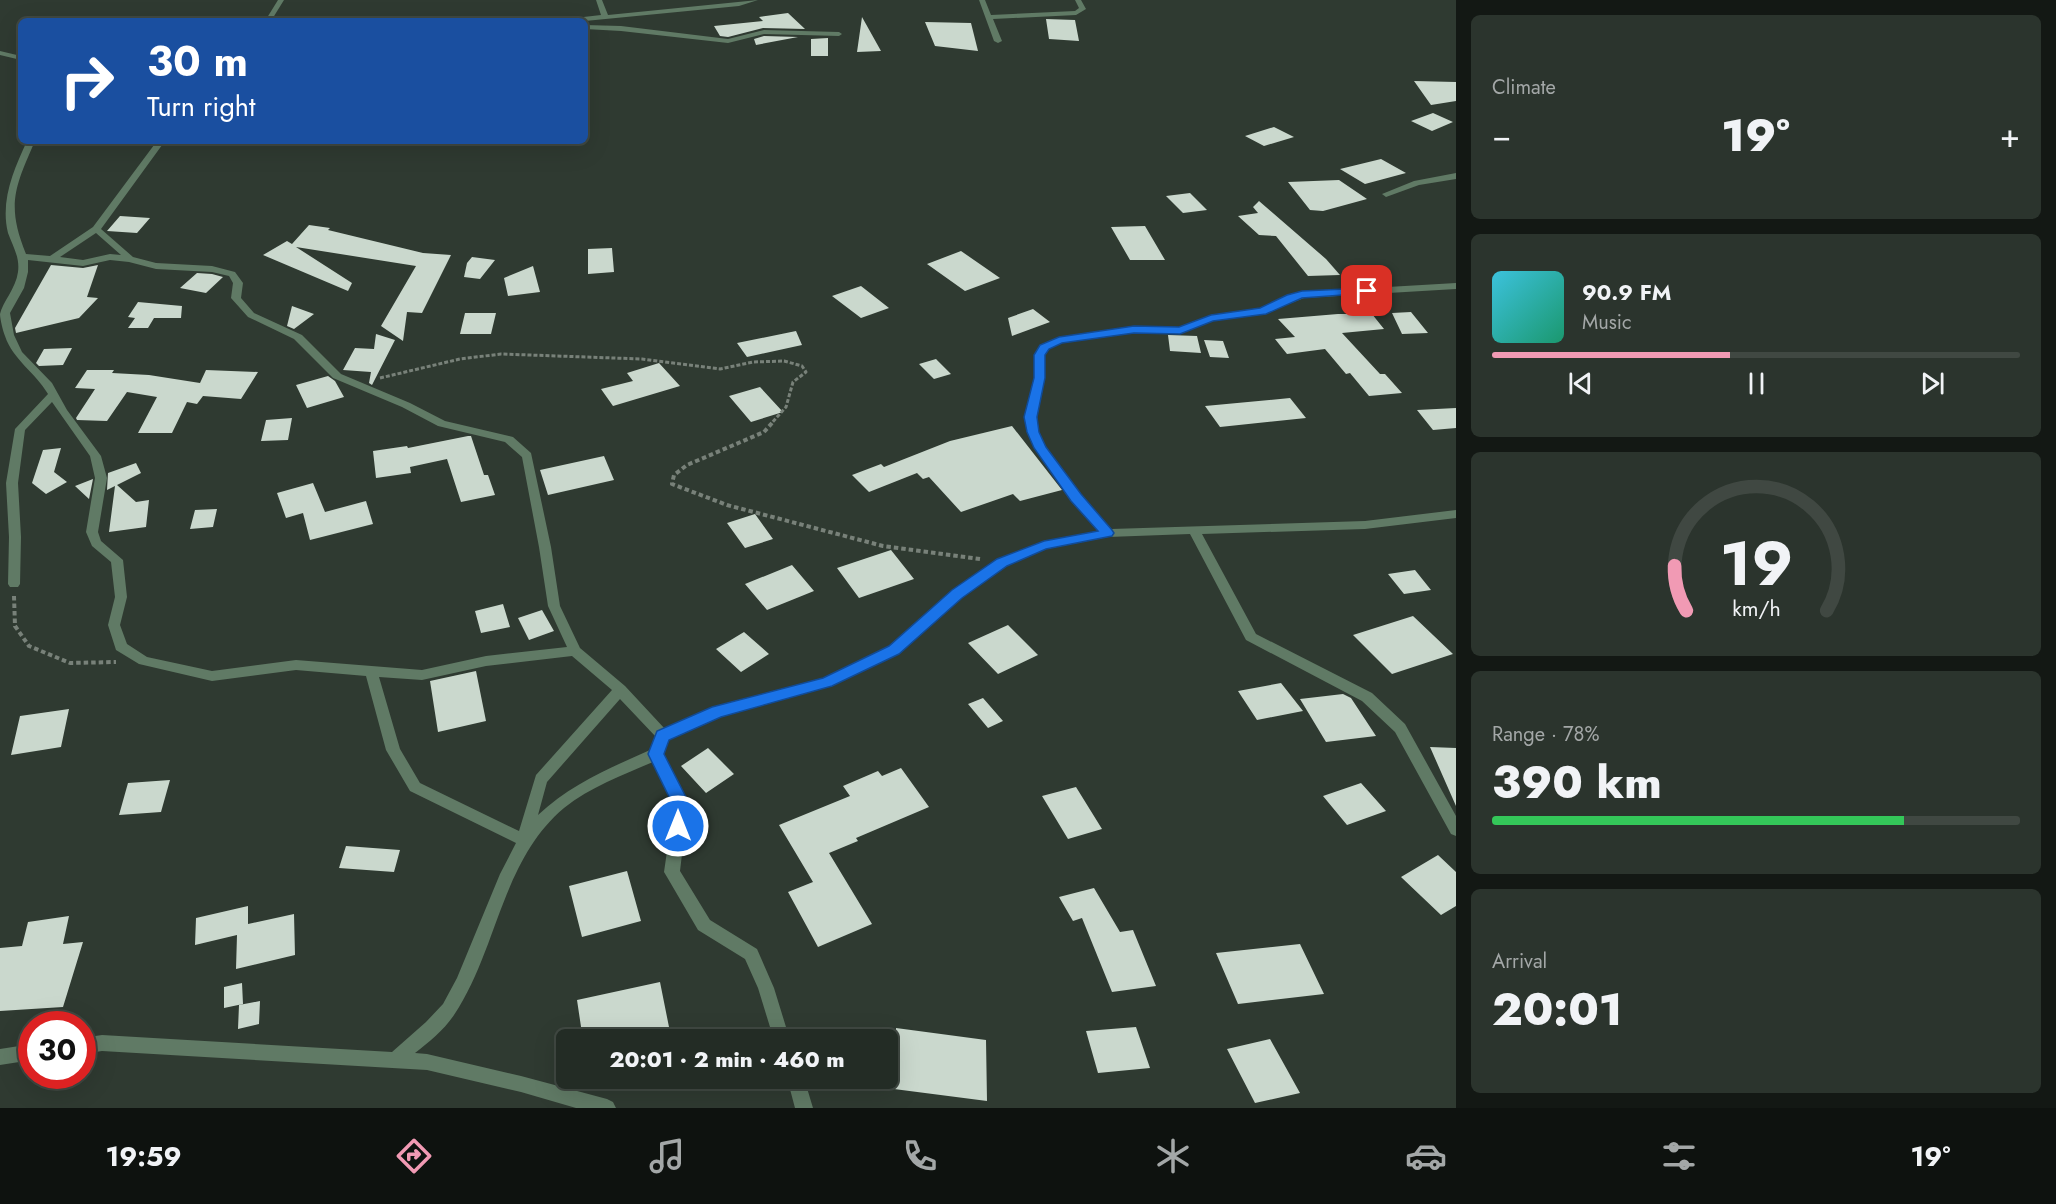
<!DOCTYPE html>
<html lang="en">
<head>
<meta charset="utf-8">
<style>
  body { margin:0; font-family:Jost,sans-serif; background:#2b342d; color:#f1f3f6; height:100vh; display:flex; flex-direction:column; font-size:22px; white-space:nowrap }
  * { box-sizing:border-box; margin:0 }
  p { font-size:20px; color:#a3a7a7 }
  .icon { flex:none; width:33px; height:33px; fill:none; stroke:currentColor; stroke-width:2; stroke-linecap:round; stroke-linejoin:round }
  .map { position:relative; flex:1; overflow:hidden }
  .drawer { display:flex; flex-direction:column; gap:15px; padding:15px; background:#131814; width:600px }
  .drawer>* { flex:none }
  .hud { position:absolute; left:18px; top:18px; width:570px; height:126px; border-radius:9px; box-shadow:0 6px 24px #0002,0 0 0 2px #404842; background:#1a4fa0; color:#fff; overflow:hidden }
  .speed { position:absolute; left:18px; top:1011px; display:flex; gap:12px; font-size:30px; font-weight:700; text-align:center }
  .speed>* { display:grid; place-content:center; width:78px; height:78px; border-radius:50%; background:#232c25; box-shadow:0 6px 24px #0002,0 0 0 2px #404842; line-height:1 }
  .speed .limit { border:9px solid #d22; background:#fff; color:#111 }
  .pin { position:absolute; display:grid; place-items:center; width:51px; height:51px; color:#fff; margin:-26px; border-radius:12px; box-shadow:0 3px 9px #0006 }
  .me { position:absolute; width:66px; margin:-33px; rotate:0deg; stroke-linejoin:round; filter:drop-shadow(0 0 4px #0008) }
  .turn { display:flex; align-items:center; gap:21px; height:126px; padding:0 30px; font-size:27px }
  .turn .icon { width:78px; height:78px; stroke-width:2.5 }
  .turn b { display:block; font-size:42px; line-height:51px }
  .big { font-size:45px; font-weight:800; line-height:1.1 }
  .drawer .card { flex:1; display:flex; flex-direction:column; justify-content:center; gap:9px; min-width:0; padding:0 21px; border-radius:9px; background:#2b342d }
  .drawer .dial { align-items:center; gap:0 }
  .dial svg { height:156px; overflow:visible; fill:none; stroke:#404842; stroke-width:7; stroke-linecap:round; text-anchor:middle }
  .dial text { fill:#f1f3f6; stroke:none }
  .song { display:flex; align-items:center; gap:18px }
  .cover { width:72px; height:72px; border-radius:9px; background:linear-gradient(135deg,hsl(190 70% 55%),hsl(160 70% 35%)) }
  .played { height:6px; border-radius:3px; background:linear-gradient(90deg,#f19ab4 45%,#404842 45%) }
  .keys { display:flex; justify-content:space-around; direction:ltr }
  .heat { display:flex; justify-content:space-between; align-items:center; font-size:33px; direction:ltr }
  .charge { height:9px; border-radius:4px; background:linear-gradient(90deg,#34c759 78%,#404842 0) }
  .trip { position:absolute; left:556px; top:1029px; width:342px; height:60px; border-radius:9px; background:#232c25; box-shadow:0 6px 24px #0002,0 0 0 2px #404842; font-weight:800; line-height:60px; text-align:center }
  .menu { display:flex; height:96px; justify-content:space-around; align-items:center; background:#0e120f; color:#a3a7a7 }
  .menu .icon { width:42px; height:42px }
  .menu .on { color:#f19ab4 }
  .menu b { font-size:27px; color:#f1f3f6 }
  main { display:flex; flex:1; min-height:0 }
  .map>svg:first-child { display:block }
  .building { fill:#cad8cd }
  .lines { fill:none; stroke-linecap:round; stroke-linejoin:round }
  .path-far1 { stroke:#788179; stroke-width:3; stroke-dasharray:4 2; stroke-linecap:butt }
  .path { stroke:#788179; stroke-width:4; stroke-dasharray:4.5 3; stroke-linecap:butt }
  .street { fill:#607a65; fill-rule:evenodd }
  .route { fill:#1a73e8; stroke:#114b97; stroke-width:1.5 }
</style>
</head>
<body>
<main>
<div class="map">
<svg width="1456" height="1108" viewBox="0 0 1456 1108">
  <rect width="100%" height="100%" fill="#2f3a31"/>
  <!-- building -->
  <path class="building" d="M788 13 805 29 763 28 728 37 720 36 714 26 763 21 759 17Z
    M862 17 881 51 857 52Z
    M1046 19 1075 20 1079 41 1049 39Z
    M925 22 971 23 978 51 935 46Z
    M764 36 798 37 756 45 754 39Z
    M828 38V56H811V39Z
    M1414 81 1456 82V101L1431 105Z
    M1433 113 1453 122 1432 131 1411 121Z
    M1274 127 1294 137 1264 146 1245 136Z
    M1381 159 1406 173 1365 184 1340 169Z
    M1339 180 1367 199 1323 211 1310 210 1288 182Z
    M1190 193 1207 210 1183 213 1166 196Z
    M1259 201 1326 259 1340 275 1308 276 1276 236 1259 235 1238 216 1258 213 1253 207Z
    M120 216 150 218 137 233 107 231Z
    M309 225 330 228 328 230 423 253 451 255 422 313 407 312 403 341 381 326 416 266 296 247 352 283 348 291 263 255 287 241 292 244Z
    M1145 226 1165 260H1130L1111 227Z
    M612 248 614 272 588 274V249Z
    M961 251 1000 278 965 291 927 264Z
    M472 257 495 260 480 279 464 277 467 263Z
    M51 265 83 268 98 265 87 297 98 298 79 318 16 333 15 328Z
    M533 266 540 292 508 296 504 278Z
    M197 273 212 274 223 277 206 293 180 288Z
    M861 286 889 308 861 318 832 296Z
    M138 302 182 306 181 318H154L148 328H128L135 318 128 317Z
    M292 306 314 314 294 329 287 326Z
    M1033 309 1050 322 1012 336 1008 318Z
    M1411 312 1428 333 1402 334 1392 313Z
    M465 313H496L491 334H460Z
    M1338 314H1372L1384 329 1342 333 1380 374H1385L1402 393 1369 396 1350 373 1346 374 1325 349 1287 354 1275 339 1295 337 1278 319Z
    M796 331 802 345 747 357 737 343Z
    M376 334 395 340 372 385 369 383 371 372 343 370 355 348 374 349Z
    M1168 335 1197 336 1201 353 1170 351Z
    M1204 340 1223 341 1229 358 1210 357Z
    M72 348 63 365 39 366 36 363 44 349Z
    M936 359 951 374 934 379 919 364Z
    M659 363 680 386 613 406 601 389 633 381 627 373Z
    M87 370H114L112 373 149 375 200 383 206 370 258 372 241 399 203 396 197 404 187 402 172 433H138L157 397 127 392 107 421 77 420 76 418 95 389 75 388Z
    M328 376 335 381 344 397 307 408 296 385Z
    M760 387 783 412 751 422 729 396Z
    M1290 398 1306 418 1220 427 1205 406Z
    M1456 408V428L1433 430 1417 410Z
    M292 418 288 440 261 441 266 420Z
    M1012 426 1062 490 1020 501 1013 494 961 512 929 477 923 479 917 473 869 492 852 475 881 464 884 467 950 441Z
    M468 436H471L484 475H488L495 495 461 502 447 459 410 467 411 473 376 478 373 451 407 446 408 448Z
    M61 448 54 472 67 482 46 494 32 483 43 450Z
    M604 456 614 480 548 495 540 470Z
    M136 463 141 473 117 485 136 502 149 500 146 527 109 532 115 486 107 490 108 473Z
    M93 479 89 499 75 486Z
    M313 483 325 512 366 501 373 524 310 540 303 513 286 518 277 493Z
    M217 509 213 527 190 529 195 510Z
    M755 514 773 539 745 548 727 523Z
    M891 550 914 579 859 598 837 568Z
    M792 565 814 591 767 610 745 584Z
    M1415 570 1431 590 1404 594 1388 574Z
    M503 604 510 627 481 633 475 611Z
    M542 610 554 631 529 640 518 618Z
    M1413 616 1453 654 1392 674 1353 635Z
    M1008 625 1038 655 998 674 968 643Z
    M744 632 769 654 741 672 716 649Z
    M476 671 486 721 438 732 430 681Z
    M1281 683 1303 711 1257 720 1238 691Z
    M1343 694 1351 698 1376 736 1326 742 1300 699Z
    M983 698 1003 721 988 728 968 704Z
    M69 709 61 747 11 755 20 716Z
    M1430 747 1456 748V806Z
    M708 748 734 774 706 793 681 766Z
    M901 768 929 807 856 838 858 841 829 853 872 924 818 947 788 892 813 882 779 825 850 796 843 786 878 771 882 776Z
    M170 780 161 812 119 815 128 783Z
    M1361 783 1386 811 1347 825 1323 796Z
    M1076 787 1102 829 1068 839 1042 796Z
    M346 846 400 850 394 872 339 868Z
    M1438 855 1456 872V906L1441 915 1401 877Z
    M627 871 641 921 582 937 569 886Z
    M1094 888 1120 932 1133 930 1156 986 1112 992 1082 918 1073 921 1059 897Z
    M248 906V924L294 914 295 955 236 969 237 935 195 945 196 918Z
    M69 916 63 944 83 942 63 1007 0 1011V948L22 946 28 922Z
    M1300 944 1324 994 1238 1004 1216 953Z
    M660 982 671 1037 661 1040H583L577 1000Z
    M242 983 243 1004 224 1008V987Z
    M260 1001 259 1024 238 1029 239 1005Z
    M1136 1027 1150 1068 1098 1073 1086 1031Z
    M896 1028 986 1040 987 1101 894 1089Z
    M1270 1039 1300 1093 1255 1103 1227 1049Z"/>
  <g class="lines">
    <!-- path-far1 -->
    <path class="path-far1" d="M380 378 460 359 501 354 642 359 720 369 753 362 784 361 802 366 806 372 793 382 786 407 770 425"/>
    <!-- path -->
    <path class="path" d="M772 423 764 432 687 465 674 475 672 484 727 505 883 546 980 559
      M14 596 15 626 29 646 70 663 116 662"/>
    <!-- street -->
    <path class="street" d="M278 0H284L271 21H265Z
      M596 0H602L608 15 758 0 739 6 585 21H563L566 19 601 15Z
      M979 0H985L991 15 1075 11 1079 8 1075 0H1081L1086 9 1076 15 993 19 1002 41 998 43 994 41Z
      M585 25 621 26 728 39 764 30 839 32 842 34 839 36 764 34 728 43 621 31 585 29Z
      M0 51 21 56V60L0 55Z
      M27 141H35C15 187 6 205 26 254L50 256 93 227 157 141H165L101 229 133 257 156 263 212 266 235 272 243 283 241 298 254 313 302 335 341 374 410 403 445 421 513 437 531 453 551 547 560 606 580 648 625 686 665 729 717 707 823 678 889 647 953 591 998 559 1044 541 1099 531 1072 500 1036 450 1028 431 1026 417 1035 378V355L1040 345 1059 337 1134 326 1179 327 1211 315 1261 308 1302 292 1456 283V289L1304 298 1266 313 1213 321 1180 333 1134 332 1061 343 1048 349 1045 355V378L1036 417 1038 431 1045 447 1080 494 1111 529 1365 521 1456 510V518L1365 529 1202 534 1256 634 1372 693 1405 724 1456 816V836L1451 834 1395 732 1362 701 1246 640 1190 534 1108 537 1046 549 1006 565 961 597 899 653 832 686 720 716 668 740 663 754 688 803 680 871 710 920 757 949 774 988 790 1040H774L758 988 745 959 698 930 667 877 664 872 674 803 653 762C623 775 590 787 564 808 501 861 498 949 454 1015 444 1030 429 1042 415 1053L427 1054 521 1076 607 1099 613 1102 616 1108H576L521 1092 427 1070 102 1051 82 1054V1038L102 1035 392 1052 426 1022 443 1004 457 978 500 874 516 843 410 791 386 750 366 676 296 670 212 681 139 664 116 650 108 625 115 597 111 562 92 546 86 532 95 478 90 456 52 402 25 430 18 483 21 537 20 584 18 587H10L8 584 9 537 6 483 15 429 48 394C36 373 13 360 5 336 3 331 0 319 0 314 2 303 16 288 18 272 20 257 13 247 8 233 0 201 14 169 27 141ZM96 233 121 255 110 254 83 260 60 257ZM28 260 83 266 110 260 129 262 156 269 212 272 229 276 233 283 231 298 248 317 294 339 333 378 402 407 438 426 505 442 522 457 539 547 548 606 567 647 486 656 422 670 296 660 212 671 147 657 127 644 120 625 127 597 123 560 101 541 98 532 107 478 101 456 67 410 52 383 22 352 14 335 10 313 24 288 28 272ZM572 656 612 690 536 775 519 831 420 783 400 749 379 677 422 680 486 666ZM620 699 656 737 650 750C610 768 571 784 538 815L547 782Z
      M1456 173V179L1419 185 1386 197 1382 194 1414 181Z
      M32 1044V1060L0 1065V1049Z
      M787 1078H804L813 1108H795Z"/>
  </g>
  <!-- route -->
  <path class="route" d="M1367 288 1370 289V293L1302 298 1266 314 1213 321 1180 334 1134 333 1062 343 1049 349 1045 355V378L1037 417 1039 432 1046 447 1081 494 1112 530 1114 533 1112 536 1046 549 1007 566 962 598 899 654 832 686 721 717 669 740 664 754 689 803 684 831 678 833 672 831 669 826 672 803 648 754 657 731 712 707 823 678 889 646 952 590 997 559 1044 541 1098 531 1071 501 1034 448 1027 432 1024 417 1034 378V355L1040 345 1059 337 1134 326 1179 327 1211 315 1260 308 1287 295 1302 291Z"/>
</svg>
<div class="speed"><div class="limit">30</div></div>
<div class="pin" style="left:1367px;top:291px;background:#d93025"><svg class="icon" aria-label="arrive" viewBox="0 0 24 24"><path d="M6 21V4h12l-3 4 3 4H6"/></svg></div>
<svg class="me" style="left:678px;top:826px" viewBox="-20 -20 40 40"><circle r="17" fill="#1a73e8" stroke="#fff" stroke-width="3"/><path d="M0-11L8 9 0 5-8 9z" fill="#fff"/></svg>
<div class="trip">20:01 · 2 min · 460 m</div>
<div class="hud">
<div class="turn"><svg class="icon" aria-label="right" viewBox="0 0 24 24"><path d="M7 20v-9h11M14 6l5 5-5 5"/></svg><div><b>30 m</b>Turn right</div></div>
</div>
</div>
<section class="drawer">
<div class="card"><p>Climate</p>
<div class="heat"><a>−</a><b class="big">19°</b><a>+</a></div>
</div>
<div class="card">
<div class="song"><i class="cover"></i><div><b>90.9 FM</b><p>Music</p></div></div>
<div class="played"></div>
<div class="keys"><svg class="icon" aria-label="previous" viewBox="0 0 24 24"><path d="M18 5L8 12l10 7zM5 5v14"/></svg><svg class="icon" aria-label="pause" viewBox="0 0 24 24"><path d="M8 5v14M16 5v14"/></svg><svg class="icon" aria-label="next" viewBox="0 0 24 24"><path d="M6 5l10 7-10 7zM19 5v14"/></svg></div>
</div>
<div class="card dial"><svg viewBox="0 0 100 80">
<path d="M14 69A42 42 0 1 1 86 69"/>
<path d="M14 69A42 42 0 0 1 8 46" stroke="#f19ab4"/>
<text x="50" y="56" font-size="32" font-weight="700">19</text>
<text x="50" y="72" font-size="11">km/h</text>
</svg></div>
<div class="card"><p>Range · 78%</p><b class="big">390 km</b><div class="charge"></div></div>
<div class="card"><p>Arrival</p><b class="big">20:01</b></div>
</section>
</main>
<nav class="menu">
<b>19:59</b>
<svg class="icon on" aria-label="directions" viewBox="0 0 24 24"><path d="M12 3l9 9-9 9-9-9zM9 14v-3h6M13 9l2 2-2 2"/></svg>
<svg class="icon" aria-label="music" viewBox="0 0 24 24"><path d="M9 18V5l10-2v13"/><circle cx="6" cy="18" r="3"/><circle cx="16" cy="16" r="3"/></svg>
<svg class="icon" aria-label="phone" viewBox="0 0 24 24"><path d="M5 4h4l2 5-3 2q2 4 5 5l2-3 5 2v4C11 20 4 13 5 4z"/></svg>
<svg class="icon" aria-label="climate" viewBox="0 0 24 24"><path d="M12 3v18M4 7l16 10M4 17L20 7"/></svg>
<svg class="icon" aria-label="car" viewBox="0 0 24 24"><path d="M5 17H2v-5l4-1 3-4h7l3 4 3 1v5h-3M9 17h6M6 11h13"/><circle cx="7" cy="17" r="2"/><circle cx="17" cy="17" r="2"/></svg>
<svg class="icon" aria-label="filters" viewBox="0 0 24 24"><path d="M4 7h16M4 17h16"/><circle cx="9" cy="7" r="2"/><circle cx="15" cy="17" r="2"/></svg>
<b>19°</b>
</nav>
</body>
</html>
